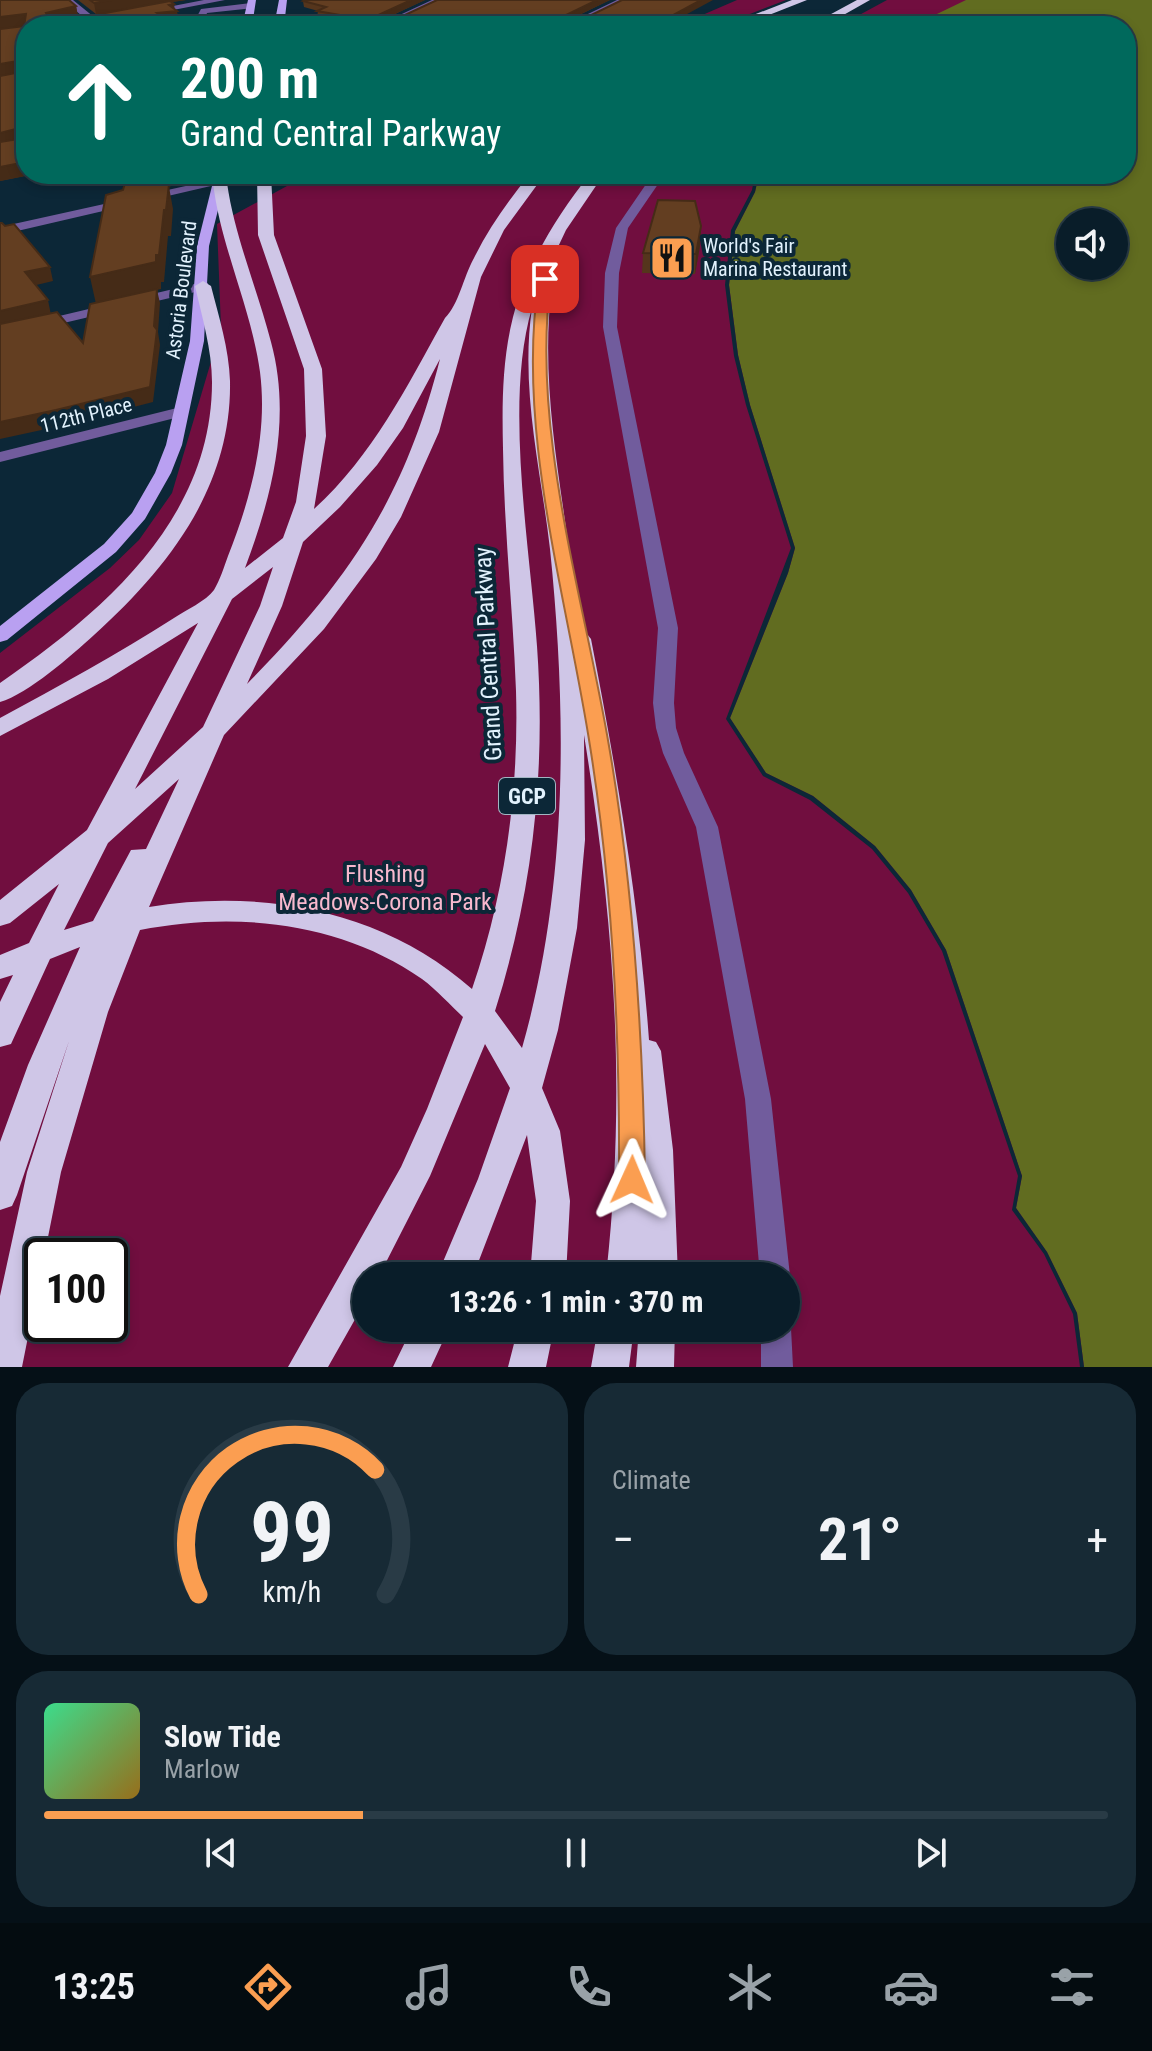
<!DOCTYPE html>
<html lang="en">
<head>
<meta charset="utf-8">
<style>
  body { margin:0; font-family:"Roboto Condensed",sans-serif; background:#172a35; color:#f1f3f6; height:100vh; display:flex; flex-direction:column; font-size:30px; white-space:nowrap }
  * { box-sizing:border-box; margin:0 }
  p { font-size:26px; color:#99a2a8 }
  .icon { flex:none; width:44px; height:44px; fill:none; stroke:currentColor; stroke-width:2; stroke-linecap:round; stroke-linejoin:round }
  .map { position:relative; height:1367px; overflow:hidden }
  .sheet { display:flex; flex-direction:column; gap:16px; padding:16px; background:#051017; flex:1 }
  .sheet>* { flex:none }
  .banner { position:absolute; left:16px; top:16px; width:1120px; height:168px; border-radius:32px; box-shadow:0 4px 12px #0003,0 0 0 2px #293b46; background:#00695c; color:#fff; overflow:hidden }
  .fabs { position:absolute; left:1056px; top:208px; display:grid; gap:16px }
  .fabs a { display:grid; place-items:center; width:72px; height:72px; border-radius:50%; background:#091d29; box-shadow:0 4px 12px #0003,0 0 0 2px #293b46; font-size:40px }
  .speed { position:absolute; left:24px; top:1238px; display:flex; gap:16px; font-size:40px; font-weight:700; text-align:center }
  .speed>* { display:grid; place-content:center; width:104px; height:104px; border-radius:50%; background:#091d29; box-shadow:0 4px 12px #0003,0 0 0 2px #293b46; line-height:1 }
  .speed .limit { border:4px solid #111; border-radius:12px; background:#fff; color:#111 }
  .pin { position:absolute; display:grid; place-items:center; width:68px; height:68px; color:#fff; margin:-34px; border-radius:16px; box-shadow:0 4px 12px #0006 }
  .me { position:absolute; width:88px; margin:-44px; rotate:1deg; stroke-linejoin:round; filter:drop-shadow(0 0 6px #0008) }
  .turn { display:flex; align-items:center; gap:28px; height:168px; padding:0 32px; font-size:36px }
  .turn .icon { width:104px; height:104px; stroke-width:2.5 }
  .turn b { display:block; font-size:56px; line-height:68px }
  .big { font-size:60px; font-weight:700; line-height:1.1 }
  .sheet .card { flex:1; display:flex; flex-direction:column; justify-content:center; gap:12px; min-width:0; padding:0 28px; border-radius:32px; background:#172a35 }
  .sheet .dial { align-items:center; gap:0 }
  .dial svg { height:208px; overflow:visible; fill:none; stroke:#293b46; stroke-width:7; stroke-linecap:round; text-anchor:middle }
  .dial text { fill:#f1f3f6; stroke:none }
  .song { display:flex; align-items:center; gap:24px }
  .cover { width:96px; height:96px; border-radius:12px; background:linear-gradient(135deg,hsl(150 70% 55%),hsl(40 70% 35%)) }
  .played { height:8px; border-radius:4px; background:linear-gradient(90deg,#fb9e51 30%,#293b46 30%) }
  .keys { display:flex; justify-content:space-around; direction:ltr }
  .heat { display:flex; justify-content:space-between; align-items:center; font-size:44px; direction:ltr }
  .sheet .tiles { flex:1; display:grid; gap:16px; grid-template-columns:1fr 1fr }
  .card:last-child { grid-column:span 2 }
  .trip { position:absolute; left:352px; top:1262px; width:448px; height:80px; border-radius:40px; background:#091d29; box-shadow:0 4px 12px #0003,0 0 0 2px #293b46; font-weight:700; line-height:80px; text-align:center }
  .menu { display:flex; height:128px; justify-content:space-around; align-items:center; background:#040c10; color:#99a2a8 }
  .menu .icon { width:56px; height:56px }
  .menu .current { color:#fb9e51 }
  .menu b { font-size:36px; color:#f1f3f6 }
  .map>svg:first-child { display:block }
  .green { fill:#710e3f; fill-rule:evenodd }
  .water { fill:#616c20; fill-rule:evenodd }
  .pier { fill:#0c2737 }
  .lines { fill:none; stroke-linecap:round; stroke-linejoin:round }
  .minor { fill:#715c9d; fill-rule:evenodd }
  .major { fill:#b9a0f1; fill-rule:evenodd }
  .highway { fill:#cfc6e7; fill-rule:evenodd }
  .wall { fill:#55351c }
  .shaded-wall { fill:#452b17 }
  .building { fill:#633e21; stroke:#452b17; stroke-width:2 }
  .route { fill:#fb9e51; stroke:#a36735; stroke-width:2 }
  .labels { text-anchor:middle; stroke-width:8; stroke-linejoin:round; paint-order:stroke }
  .far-poi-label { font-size:20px; fill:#e2f2fd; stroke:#0c2737; text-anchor:start }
  .far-street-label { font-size:20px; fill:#e2f2fd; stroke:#0c2737 }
  .shield { fill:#0c2737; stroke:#a2b5c2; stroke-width:2 }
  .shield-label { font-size:22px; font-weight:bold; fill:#e2f2fd }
  .street-label { font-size:24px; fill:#e2f2fd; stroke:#0c2737 }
  .park-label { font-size:24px; fill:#f8b8cd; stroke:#0c2737 }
</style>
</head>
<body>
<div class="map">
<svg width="1152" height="1367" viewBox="0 0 1152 1367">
  <rect width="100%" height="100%" fill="#0c2737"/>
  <!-- green -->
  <path class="green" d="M737 0H786L719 26H677Z
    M887 0H1152L1126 26H839Z
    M309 174H829L1152 1367H0V653L110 568 139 540 172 493 221 328 217 224ZM42 1256H110V1324H42ZM366 1276H786V1328H366Z"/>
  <!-- water -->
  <path class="water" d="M966 0H1152V1367H1084L1077 1313 1047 1252 1016 1208 1022 1176 946 950 911 890 875 846 813 796 766 773 730 718 788 573 795 548 750 405 738 355 729 285 735 231 755 192 759 174H1126V26H912ZM1070 222H1114V266H1070Z"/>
  <!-- pier -->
  <path class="pier" d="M755 174H759L755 192 735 231 729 285 738 355 750 405 795 548 788 573 730 718 766 773 813 796 875 846 911 890 946 950 1022 1176 1016 1208 1047 1252 1077 1313 1084 1367H1080L1073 1314 1044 1254 1012 1210 1018 1176 942 951 908 893 872 849 810 800 763 776 726 719 791 548 746 405 734 356 725 285 731 230 752 190Z"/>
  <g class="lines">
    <!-- minor -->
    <path class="minor" d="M63 0H73L105 26H94Z
      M204 0H225L147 15 142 12Z
      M432 0H444L389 26H376Z
      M617 0H628L576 26H563Z
      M251 3 254 8 207 13 202 26H192L201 9Z
      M240 174H262L0 235V227Z
      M653 174H665L628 228 619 273 617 327 678 628 674 703 676 728 684 753 718 827 771 1099 790 1276 786 1284V1276H760L745 1099 696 827 663 753 656 728 653 703 658 628 603 327 605 273 616 228Z
      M203 282 208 283V289L0 338V330Z
      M181 407 187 409V415L0 462V452Z
      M786 1317 791 1328 793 1367H761V1328H786Z"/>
    <!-- major -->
    <path class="major" d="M248 0H256L252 26H242Z
      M279 0H287L284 26H274Z
      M215 174H227L209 246 204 341 182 445 171 473 145 519 116 552 7 640 0 642V626L104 544 132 513 155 473 166 445 190 341 197 246Z"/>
    <!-- highway -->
    <path class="highway" d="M792 0H807L741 26H725Z
      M857 0H870L824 26H809Z
      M257 174H271L274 235 322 369 326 436 314 509C373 455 406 388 445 318 459 304 463 278 474 258 489 227 509 200 530 174H545L504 230 481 277 439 432 401 517 376 559 324 629 224 735 149 907C263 888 384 911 472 989 505 893 519 792 516 691 513 610 504 530 503 449 502 405 502 361 513 317 527 264 556 217 590 174H604L566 230 542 281 552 285C537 402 570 516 578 632L587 634 591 639C617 772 639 904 649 1040L656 1042 661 1051 673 1150 678 1276H642V1271V1276H606C627 1090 614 920 584 735L585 840 577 928 558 1030 542 1088 560 1131 570 1201 566 1276H530L536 1201 527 1135 473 1276H437L478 1179 510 1088 485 1044 430 1176 379 1276H366V1300L328 1367H288L401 1167 427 1109 463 1017C450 1005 437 990 422 979 341 922 236 911 140 930L108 1012 61 1172 22 1367H0V1296L27 1172 69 1041 17 1195 12 1206 0 1210V1142L28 1065 80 947 50 959 11 1044 0 1047V1002L13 975 0 979V955L29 943 59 884 10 923 0 926V900L87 830 198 623 108 679 0 736V718C59 686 118 654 174 618 186 610 206 601 214 590 220 580 224 567 228 556 251 498 268 434 260 372 251 307 221 248 213 183L220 179 227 183C235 238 257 288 271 342 292 419 272 496 245 568L283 538 296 502 306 436 304 369 258 235ZM532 308C520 389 541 470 550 549 567 715 568 887 522 1048L495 1011C533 891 546 772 537 646 530 547 504 402 532 308ZM440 359C404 500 348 581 247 684L282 606 303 542 340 507 377 465 403 428ZM273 567 260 606 203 727 135 789 232 599ZM179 779 146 849 131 850 93 921 64 930 108 843Z
      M203 281 211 286C219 317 229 349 230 381 232 487 168 568 94 635 72 655 28 694 0 702V683C104 611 212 519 212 382 212 350 202 317 195 286Z
      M412 1328H449L431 1367H393Z
      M518 1328H554L546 1367H508Z
      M598 1328H634L629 1367H591Z
      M639 1328H675L674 1367H636Z"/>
  </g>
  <!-- wall -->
  <path class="wall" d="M78 0H186L171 2 179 22 26 26V174H35L0 181V29L76 6 78 16 95 18 122 10 96 14Z
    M425 0 378 22H390L437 0H610L565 22 665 26H319L331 20 317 18 318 11 304 7 303 1Z
    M700 246 695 274 642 273 643 253Z"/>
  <!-- shaded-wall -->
  <path class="shaded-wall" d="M112 0H186L96 14 94 3Z
    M411 0H425L375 23 373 21 374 17Z
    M597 0H610L562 23 561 21 562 17Z
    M701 0H713L665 26H653Z
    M174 4 175 11H177L179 22 159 24 157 13 169 5Z
    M76 6 78 17 49 24 46 13Z
    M26 14 28 26 0 29V17Z
    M519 20V26H507Z
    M23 60 25 72 0 77V64Z
    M23 127 26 140 0 146V133Z
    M26 162V174H35L0 181V167Z
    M39 174H71L41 180Z
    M163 174H177L174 185 169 187 173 209 171 236H168L164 282H161V289L157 290 160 303 158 332 160 345 153 402 60 426 0 439V422L150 387 96 304 90 277 164 188Z
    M701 226 700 246 695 274 696 254Z
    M50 267 53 281 28 287 25 272Z
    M48 300 51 315 0 327V311Z"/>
  <!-- building -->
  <path class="building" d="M0 0H69L76 6 46 13 49 18 88 15 95 18 100 14 170 1 174 4 169 5 177 11 157 13 176 26H26V63L23 60 0 64V29L24 26 26 14 0 17Z
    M90 0H112L94 3Z
    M305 0H411L374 17 373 21 390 22 437 0H597L562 17 561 21 577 22 622 0H701L653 26H553L519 20 507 26H319L340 15 317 11 326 7 303 1Z
    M26 67V130L23 127 0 133V76L26 71Z
    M26 131V162L0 167V142L25 138Z
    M134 174H163L132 181Z
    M166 174 163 184H169L166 210H164L159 255H156V262L90 277 106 195 123 190 125 183Z
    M658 200 695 201 701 226 696 254 643 253Z
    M0 223H2L5 226 14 224 50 267 25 272 48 300 0 311Z
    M157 289 154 326 157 330 150 387 56 410 0 422V324L57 312 83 343 90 304Z"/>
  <!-- route -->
  <path class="route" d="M545 275 551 279C530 429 584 598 609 746 634 890 643 1035 645 1180L641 1188 632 1192 623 1188 619 1180C620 1035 613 890 590 746 567 597 515 429 539 279Z"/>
  <!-- icons -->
  <defs>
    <g id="restaurant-square" transform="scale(2.3)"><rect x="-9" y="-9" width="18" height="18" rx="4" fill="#fb9e51" stroke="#0c2737"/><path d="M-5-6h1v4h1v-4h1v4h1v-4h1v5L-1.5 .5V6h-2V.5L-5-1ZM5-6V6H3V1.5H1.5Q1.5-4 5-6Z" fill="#111"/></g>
  </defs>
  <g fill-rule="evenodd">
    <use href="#restaurant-square" x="672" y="258"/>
  </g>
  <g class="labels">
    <!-- far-poi labels -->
    <g class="far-poi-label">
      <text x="703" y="253">World's Fair<tspan x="703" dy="23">Marina Restaurant</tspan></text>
    </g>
    <!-- far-street labels -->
    <g class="far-street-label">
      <text transform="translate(181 290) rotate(-83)" y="7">Astoria Boulevard</text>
      <text transform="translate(86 415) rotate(-14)" y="7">112th Place</text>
    </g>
    <!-- shield labels -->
    <rect class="shield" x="499" y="778" width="56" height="36" rx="6"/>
    <g class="shield-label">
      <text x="527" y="804">GCP</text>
    </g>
    <!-- street labels -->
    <g class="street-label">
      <text transform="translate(488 654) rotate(-93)" y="8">Grand Central Parkway</text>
    </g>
    <!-- park labels -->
    <g class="park-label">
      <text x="385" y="882">Flushing<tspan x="385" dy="28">Meadows-Corona Park</tspan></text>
    </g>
  </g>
</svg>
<div class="fabs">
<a><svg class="icon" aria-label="sound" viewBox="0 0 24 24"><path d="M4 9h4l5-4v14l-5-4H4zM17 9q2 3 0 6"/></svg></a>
</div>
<div class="speed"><div class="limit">100</div></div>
<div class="pin" style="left:545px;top:279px;background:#d93025"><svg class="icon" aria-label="arrive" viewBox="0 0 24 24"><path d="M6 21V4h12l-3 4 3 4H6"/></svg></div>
<svg class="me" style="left:632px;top:1180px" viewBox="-20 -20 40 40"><path d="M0-17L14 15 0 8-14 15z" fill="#fb9e51" stroke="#fff" stroke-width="4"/></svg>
<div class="trip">13:26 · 1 min · 370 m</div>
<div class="banner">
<div class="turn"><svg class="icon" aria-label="ahead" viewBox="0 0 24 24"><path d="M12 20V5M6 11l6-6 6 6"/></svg><div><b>200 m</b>Grand Central Parkway</div></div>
</div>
</div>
<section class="sheet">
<div class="tiles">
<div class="card dial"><svg viewBox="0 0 100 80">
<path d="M14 69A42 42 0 1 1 86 69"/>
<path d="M14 69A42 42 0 0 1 82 21" stroke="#fb9e51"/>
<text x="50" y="56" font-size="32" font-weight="700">99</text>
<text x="50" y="72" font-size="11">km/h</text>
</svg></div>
<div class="card"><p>Climate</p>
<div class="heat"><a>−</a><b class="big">21°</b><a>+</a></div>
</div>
<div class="card">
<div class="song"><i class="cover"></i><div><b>Slow Tide</b><p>Marlow</p></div></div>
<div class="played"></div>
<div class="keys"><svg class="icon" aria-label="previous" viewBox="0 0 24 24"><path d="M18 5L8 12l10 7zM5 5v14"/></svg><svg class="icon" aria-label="pause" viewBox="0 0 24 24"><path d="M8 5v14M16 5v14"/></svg><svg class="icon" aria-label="next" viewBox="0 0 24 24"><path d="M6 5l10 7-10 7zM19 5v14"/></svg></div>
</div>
</div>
</section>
<nav class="menu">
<b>13:25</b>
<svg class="icon current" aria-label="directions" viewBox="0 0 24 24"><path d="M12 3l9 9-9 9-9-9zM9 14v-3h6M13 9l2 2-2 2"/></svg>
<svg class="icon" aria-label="music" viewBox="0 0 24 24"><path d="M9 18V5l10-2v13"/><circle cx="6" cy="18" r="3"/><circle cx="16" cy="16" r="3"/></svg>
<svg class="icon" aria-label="phone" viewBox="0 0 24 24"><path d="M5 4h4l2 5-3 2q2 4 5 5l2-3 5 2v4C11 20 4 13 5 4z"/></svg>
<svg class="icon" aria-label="climate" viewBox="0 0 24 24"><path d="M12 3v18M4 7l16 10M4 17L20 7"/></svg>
<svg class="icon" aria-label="car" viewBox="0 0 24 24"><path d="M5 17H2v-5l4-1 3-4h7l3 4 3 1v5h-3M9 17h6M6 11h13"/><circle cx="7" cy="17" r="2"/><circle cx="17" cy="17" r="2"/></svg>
<svg class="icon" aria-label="filters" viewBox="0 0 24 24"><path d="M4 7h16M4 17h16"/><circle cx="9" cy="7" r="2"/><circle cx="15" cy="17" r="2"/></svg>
</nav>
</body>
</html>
